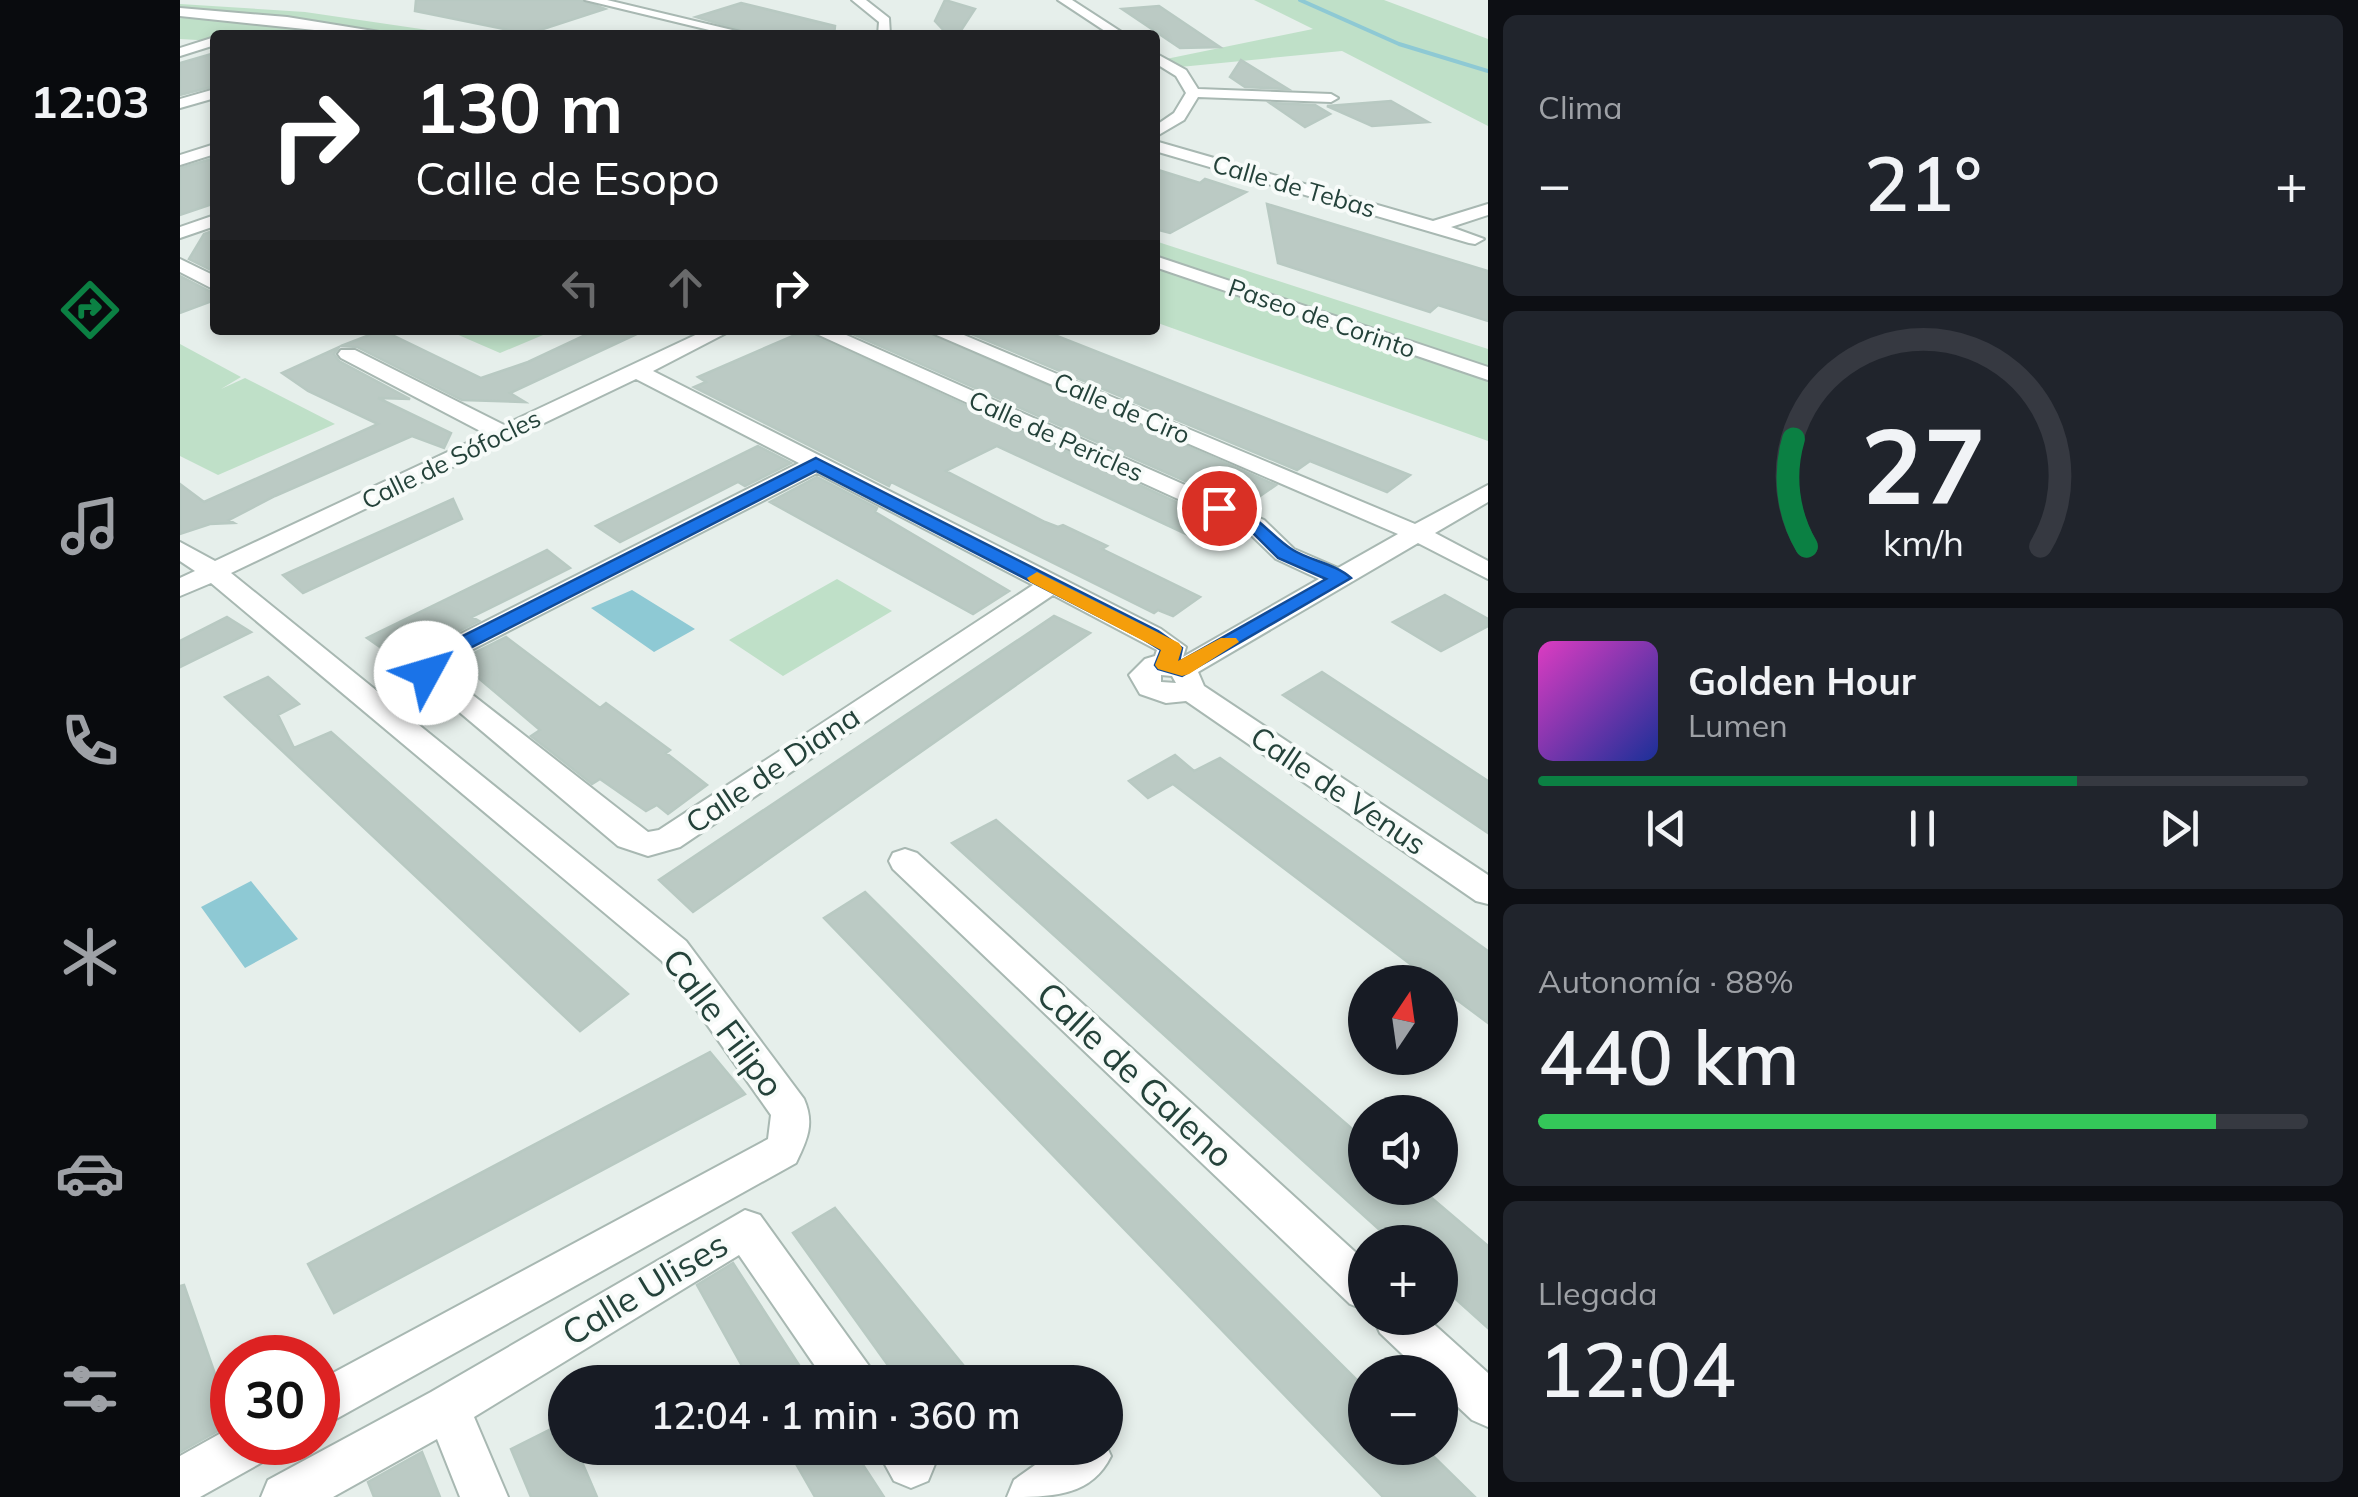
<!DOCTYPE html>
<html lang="es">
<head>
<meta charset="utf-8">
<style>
  body { margin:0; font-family:Mulish,sans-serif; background:#20242c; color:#f1f3f6; height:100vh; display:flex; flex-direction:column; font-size:38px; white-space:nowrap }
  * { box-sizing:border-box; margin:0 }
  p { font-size:32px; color:#9ea1a6 }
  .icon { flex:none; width:55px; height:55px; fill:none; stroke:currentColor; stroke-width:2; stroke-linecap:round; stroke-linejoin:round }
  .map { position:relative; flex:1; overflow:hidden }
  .details { display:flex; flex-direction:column; gap:15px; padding:15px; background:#0d0f14; width:870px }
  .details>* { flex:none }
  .banner { position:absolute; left:30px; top:30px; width:950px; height:305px; border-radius:10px; box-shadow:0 5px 15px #0003; background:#202124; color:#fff; overflow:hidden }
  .needle { width:65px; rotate:13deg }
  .controls { position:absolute; left:1168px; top:965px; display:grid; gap:20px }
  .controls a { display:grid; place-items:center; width:110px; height:110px; border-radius:50%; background:#171b24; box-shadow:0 5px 15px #0003; font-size:50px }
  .speed { position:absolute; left:30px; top:1335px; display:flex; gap:20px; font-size:50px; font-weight:700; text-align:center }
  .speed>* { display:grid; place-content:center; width:130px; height:130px; border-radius:50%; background:#171b24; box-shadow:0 5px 15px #0003; line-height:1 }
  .speed .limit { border:15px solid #d22; background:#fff; color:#111 }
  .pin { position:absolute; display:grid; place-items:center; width:85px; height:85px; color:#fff; margin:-42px; border:5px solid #fff; border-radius:50%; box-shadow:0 2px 10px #0007 }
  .me { position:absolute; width:110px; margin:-55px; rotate:51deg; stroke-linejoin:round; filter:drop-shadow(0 0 8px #0008) }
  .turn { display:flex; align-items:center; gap:35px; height:210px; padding:0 40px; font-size:45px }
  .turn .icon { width:130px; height:130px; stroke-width:2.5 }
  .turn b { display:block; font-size:70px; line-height:85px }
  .lanes { display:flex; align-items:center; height:95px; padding:0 40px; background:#0003; justify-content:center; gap:50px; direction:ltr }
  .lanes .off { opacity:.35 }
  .big { font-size:75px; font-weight:600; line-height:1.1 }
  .details .widget { flex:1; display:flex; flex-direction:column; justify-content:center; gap:15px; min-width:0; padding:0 35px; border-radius:15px; background:#20242c }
  .details .dial { align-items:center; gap:0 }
  .dial svg { height:260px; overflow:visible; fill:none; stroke:#363941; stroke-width:7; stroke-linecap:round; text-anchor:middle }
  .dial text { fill:#f1f3f6; stroke:none }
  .song { display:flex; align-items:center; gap:30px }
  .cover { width:120px; height:120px; border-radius:15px; background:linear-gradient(135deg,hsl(310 70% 55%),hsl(230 70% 35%)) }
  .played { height:10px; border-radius:5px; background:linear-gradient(90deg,#0b8043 70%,#363941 70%) }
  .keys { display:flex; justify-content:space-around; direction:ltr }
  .heat { display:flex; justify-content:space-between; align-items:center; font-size:55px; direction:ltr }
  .charge { height:15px; border-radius:8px; background:linear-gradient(90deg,#34c759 88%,#363941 0) }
  .trip { position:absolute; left:368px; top:1365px; width:575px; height:100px; border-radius:50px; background:#171b24; box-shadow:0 5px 15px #0003; font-weight:600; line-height:100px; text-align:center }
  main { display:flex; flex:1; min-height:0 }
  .tab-bar { display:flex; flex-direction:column; width:180px; justify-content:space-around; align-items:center; background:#090b0e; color:#9ea1a6 }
  .tab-bar .icon { width:70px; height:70px }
  .tab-bar .active { color:#0b8043 }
  .tab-bar b { font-size:45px; color:#f1f3f6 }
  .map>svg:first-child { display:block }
  .green { fill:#bfe0c8 }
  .water { fill:#8ec9d4 }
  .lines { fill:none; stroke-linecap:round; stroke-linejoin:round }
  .stream { stroke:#8ec9d4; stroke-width:4 }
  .building { fill:#bbcac4; stroke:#b8c9c2; stroke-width:2.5 }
  .street-casing { stroke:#a8b8b2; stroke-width:4 }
  .street { fill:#fff; fill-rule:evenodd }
  .route { fill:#1a73e8; stroke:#114b97; stroke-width:2.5 }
  .slow { fill:#f59e0b }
  .labels { text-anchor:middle; stroke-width:8; stroke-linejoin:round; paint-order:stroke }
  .far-street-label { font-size:25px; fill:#24423a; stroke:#f7fbf9 }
  .street-label { font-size:30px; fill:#24423a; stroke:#f7fbf9 }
  .near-street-label { font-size:35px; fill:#24423a; stroke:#f7fbf9 }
</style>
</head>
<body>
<main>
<nav class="tab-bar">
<b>12:03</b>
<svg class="icon active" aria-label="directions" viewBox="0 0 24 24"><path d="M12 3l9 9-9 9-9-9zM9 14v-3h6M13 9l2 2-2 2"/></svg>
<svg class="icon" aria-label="music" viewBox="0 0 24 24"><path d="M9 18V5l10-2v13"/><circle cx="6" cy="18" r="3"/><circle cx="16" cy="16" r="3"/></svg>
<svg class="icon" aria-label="phone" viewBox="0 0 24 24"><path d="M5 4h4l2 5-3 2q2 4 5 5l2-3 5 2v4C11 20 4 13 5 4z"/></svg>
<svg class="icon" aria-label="climate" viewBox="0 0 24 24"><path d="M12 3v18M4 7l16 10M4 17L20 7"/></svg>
<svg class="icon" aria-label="car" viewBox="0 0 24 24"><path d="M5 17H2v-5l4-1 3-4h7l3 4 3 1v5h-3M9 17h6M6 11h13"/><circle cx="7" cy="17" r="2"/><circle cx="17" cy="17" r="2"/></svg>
<svg class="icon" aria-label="filters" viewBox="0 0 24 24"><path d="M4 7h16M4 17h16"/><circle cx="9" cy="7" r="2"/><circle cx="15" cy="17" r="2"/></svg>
</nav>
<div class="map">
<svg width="1308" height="1497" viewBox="0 0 1308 1497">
  <rect width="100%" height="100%" fill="#e6efeb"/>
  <!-- green -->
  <path class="green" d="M1074 0H1204L1308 39V126L1162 51 1000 67 986 59 1133 29Z
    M0 4 125 12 282 35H35V41L0 39Z
    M975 241 1308 349V441L975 322Z
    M267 330H375L320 353Z
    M0 344 61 377 41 389 65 378 155 424 38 475 0 456Z
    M657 579 712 611 603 676 549 640Z"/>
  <!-- water -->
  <path class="water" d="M452 590 515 629 474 652 411 608Z
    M71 881 118 939 65 968 21 907Z"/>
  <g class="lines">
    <!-- stream -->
    <path class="stream" d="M1120 0 1219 44 1308 71"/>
  </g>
  <!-- building -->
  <path class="building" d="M236 0H401L425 9 348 34 235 11Z
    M765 0 795 9 778 35H768L755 21Z
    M561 3 655 26 654 35H577L516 17Z
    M979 6 1040 47 1000 48 942 9Z
    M35 53V86L0 95V63Z
    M1061 60 1108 89 1065 87 1050 77Z
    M1211 101 1248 122 1192 126 1147 106Z
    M1090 103 1135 105 1150 114 1125 127Z
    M35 158V203L0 215V168Z
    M975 169 1020 183 1025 179 1066 192 990 233 975 229Z
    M1087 204 1308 271V321L1258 305 1250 312 1098 263Z
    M35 230V272L9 259 24 234Z
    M0 276 35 294V300L0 313Z
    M202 330 301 378 348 362 416 330H455L457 334 330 393 345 402 282 400 177 347 161 346Z
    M664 330H742L1096 485 1064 507Z
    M782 330H862L1230 475 1207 492 1130 461 1117 470Z
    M624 331 1042 523 1019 540 817 446 766 471 865 522 878 527 883 525 927 546 922 549 1020 597 993 616 978 610 974 613 711 482 709 486 514 387 526 382 518 377Z
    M159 347 154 354 159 361 230 399 198 398 271 433 264 448 232 436 95 496 49 520 54 523 30 524 0 534V484L24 502 198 424 128 391 102 373Z
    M578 446 611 463 565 486 558 482 440 542 416 526Z
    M637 477 697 508 695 512 829 591 793 614 590 502Z
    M273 499 282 519 123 593 103 575Z
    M367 550 390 568 292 617 299 621 265 638 259 633 213 656 187 638Z
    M1265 595 1308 619V626L1261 651 1213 622Z
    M874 616 910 633 513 912 479 880Z
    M47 617 71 632 0 667V641Z
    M326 637 420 708 426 703 490 750 486 753 527 785 488 814 477 805 466 811 420 779 412 784 351 736 360 730 289 670 296 667 286 657Z
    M1142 672 1308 781V833L1103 695Z
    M88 677 119 704 98 715 114 748 151 732 448 994 400 1031 45 697Z
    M995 755 1014 771 1040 758 1308 951V1023L1260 987V982H1254L993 784 968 798 949 781Z
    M816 820 1185 1140V1188H1240L1308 1246V1328L1260 1285V1242H1213L772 843Z
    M685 892 1185 1388V1448H1245L1295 1497H1203L644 918Z
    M530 1052 565 1094 154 1313 128 1264Z
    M655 1208 797 1382H720L613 1233Z
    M553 1263 630 1382H571L517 1285Z
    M4 1285 52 1423 0 1452V1286Z
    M385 1422V1448H396L417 1497H351L331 1449Z
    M607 1448H672L704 1497H635Z
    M242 1452 260 1497H194L188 1482Z"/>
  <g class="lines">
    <!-- street casing -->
    <g class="street-casing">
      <path id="street" d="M405 0H427L573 35H550Z
        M672 0H686L709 18 710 35H698L699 22Z
        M878 0H892L946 35H931Z
        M0 8 107 17 218 35H183L0 16Z
        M35 37V45L0 56V48Z
        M975 53 1006 70 1018 89 1151 94 1158 98 1151 102 1018 97 1004 120 975 137V126L994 113 1006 93 996 76 975 63Z
        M35 89V98L0 108V99Z
        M975 141 1253 221 1308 204V215L1271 227 1304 239 1295 244 1289 243 975 151Z
        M35 144V154L0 165V155Z
        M35 215V226L0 238V227Z
        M975 256 1308 367V380L975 267Z
        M0 259 35 276V290L0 272Z
        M526 330H552L473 371 981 629 1006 647 1003 657 1139 579 1096 559 1066 530 628 330H655L1084 520 1114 549 1158 568 1218 534 745 330H772L1235 524 1308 485V502L1255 533 1308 561V579L1238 543 1018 672 1024 686 1308 875V904L1296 901 1006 701 986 703 960 694 949 675 965 659 975 656 977 650 873 595 500 847 468 856 438 846 233 673 245 652 619 463 456 379 51 573 506 941 624 1099C635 1124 627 1140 616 1163L138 1429V1381L588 1139 591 1115 482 961 31 583 0 596V578L15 571 0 561V542L35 561 306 434 161 358 158 354 161 350H175L324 425ZM637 473 853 585 479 830 468 832 262 671 266 663ZM981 675 992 676 996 683 981 682Z
        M725 849 737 853 1185 1261V1310L1170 1304 713 869 709 861 713 853Z
        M565 1210 580 1215 689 1366 695 1382H646L559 1255 294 1417 328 1497H280L257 1439 153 1497H81L88 1480 251 1392Z
        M1193 1318H1247L1308 1373V1427L1292 1420 1260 1390V1372H1241L1200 1333Z
        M52 1427V1442H94L88 1459 20 1497H0V1456Z
        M925 1443 931 1456C911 1497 871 1497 827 1497L834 1480 879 1448H925Z
        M696 1448H748L755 1464 748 1481 731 1488 714 1481Z"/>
    </g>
    <!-- street -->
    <use href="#street" class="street"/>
  </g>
  <!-- route -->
  <path class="route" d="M636 458 978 631 1002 648 999 662 1146 579 1098 558 1069 529 1033 512V505C1067 499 1088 535 1113 550 1131 561 1156 564 1171 578L1002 676 978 669 975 665 981 650 963 639 636 471 263 662 254 678 246 680 236 673 247 654Z"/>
  <!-- slow -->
  <path class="slow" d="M857 572 999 643 1002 648 998 661 1041 638H1056L1059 642 1009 674 1002 676 978 669 975 665 981 650 850 582 847 578Z"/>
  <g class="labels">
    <!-- far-street labels -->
    <g class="far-street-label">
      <text transform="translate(1114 186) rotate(16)" y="9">Calle de Tebas</text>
      <text transform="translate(1142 318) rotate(19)" y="9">Paseo de Corinto</text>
      <text transform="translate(942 408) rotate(23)" y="9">Calle de Ciro</text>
      <text transform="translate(876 436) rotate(24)" y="9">Calle de Pericles</text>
      <text transform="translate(271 459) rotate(-26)" y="9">Calle de Sófocles</text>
    </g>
    <!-- street labels -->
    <g class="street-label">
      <text transform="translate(593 770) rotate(-34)" y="10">Calle de Diana</text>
      <text transform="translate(1158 791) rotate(34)" y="10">Calle de Venus</text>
    </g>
    <!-- near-street labels -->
    <g class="near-street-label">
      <text transform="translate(543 1023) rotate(53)" y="12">Calle Filipo</text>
      <text transform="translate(955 1075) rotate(43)" y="12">Calle de Galeno</text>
      <text transform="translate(465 1289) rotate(-31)" y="12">Calle Ulises</text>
    </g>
  </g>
</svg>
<div class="controls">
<a><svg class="needle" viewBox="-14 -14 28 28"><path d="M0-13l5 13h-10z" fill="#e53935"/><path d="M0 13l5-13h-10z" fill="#9ea1a6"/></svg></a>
<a><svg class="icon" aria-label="sound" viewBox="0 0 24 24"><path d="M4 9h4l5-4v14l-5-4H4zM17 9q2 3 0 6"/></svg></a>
<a>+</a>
<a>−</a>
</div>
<div class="speed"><div class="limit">30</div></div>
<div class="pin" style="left:1039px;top:508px;background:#d93025"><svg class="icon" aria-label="arrive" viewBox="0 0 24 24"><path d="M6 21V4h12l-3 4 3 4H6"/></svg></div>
<svg class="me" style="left:246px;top:673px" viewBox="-20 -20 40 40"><circle r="19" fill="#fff"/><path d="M0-13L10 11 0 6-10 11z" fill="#1a73e8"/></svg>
<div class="trip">12:04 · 1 min · 360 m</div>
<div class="banner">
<div class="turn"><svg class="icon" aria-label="right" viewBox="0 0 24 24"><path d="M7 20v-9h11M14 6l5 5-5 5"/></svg><div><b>130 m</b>Calle de Esopo</div></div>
<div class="lanes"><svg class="icon off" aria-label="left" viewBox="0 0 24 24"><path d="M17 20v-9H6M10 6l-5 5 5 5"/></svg><svg class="icon off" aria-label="ahead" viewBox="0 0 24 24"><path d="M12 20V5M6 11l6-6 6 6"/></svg><svg class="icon" aria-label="right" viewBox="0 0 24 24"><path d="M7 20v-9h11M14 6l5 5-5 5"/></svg></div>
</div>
</div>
<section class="details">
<div class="widget"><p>Clima</p>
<div class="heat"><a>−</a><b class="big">21°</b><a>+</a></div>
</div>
<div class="widget dial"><svg viewBox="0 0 100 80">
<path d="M14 69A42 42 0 1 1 86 69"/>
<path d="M14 69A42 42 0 0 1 10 36" stroke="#0b8043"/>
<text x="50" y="56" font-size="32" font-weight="700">27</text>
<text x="50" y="72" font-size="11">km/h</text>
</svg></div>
<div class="widget">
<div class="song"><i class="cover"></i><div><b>Golden Hour</b><p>Lumen</p></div></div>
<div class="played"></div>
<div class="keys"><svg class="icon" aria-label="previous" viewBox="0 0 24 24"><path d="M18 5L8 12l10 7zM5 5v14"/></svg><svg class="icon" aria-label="pause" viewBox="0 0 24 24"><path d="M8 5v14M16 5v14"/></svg><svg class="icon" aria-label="next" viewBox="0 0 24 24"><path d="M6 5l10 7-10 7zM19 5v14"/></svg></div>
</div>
<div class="widget"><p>Autonomía · 88%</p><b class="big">440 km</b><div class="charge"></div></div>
<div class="widget"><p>Llegada</p><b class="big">12:04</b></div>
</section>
</main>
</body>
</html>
